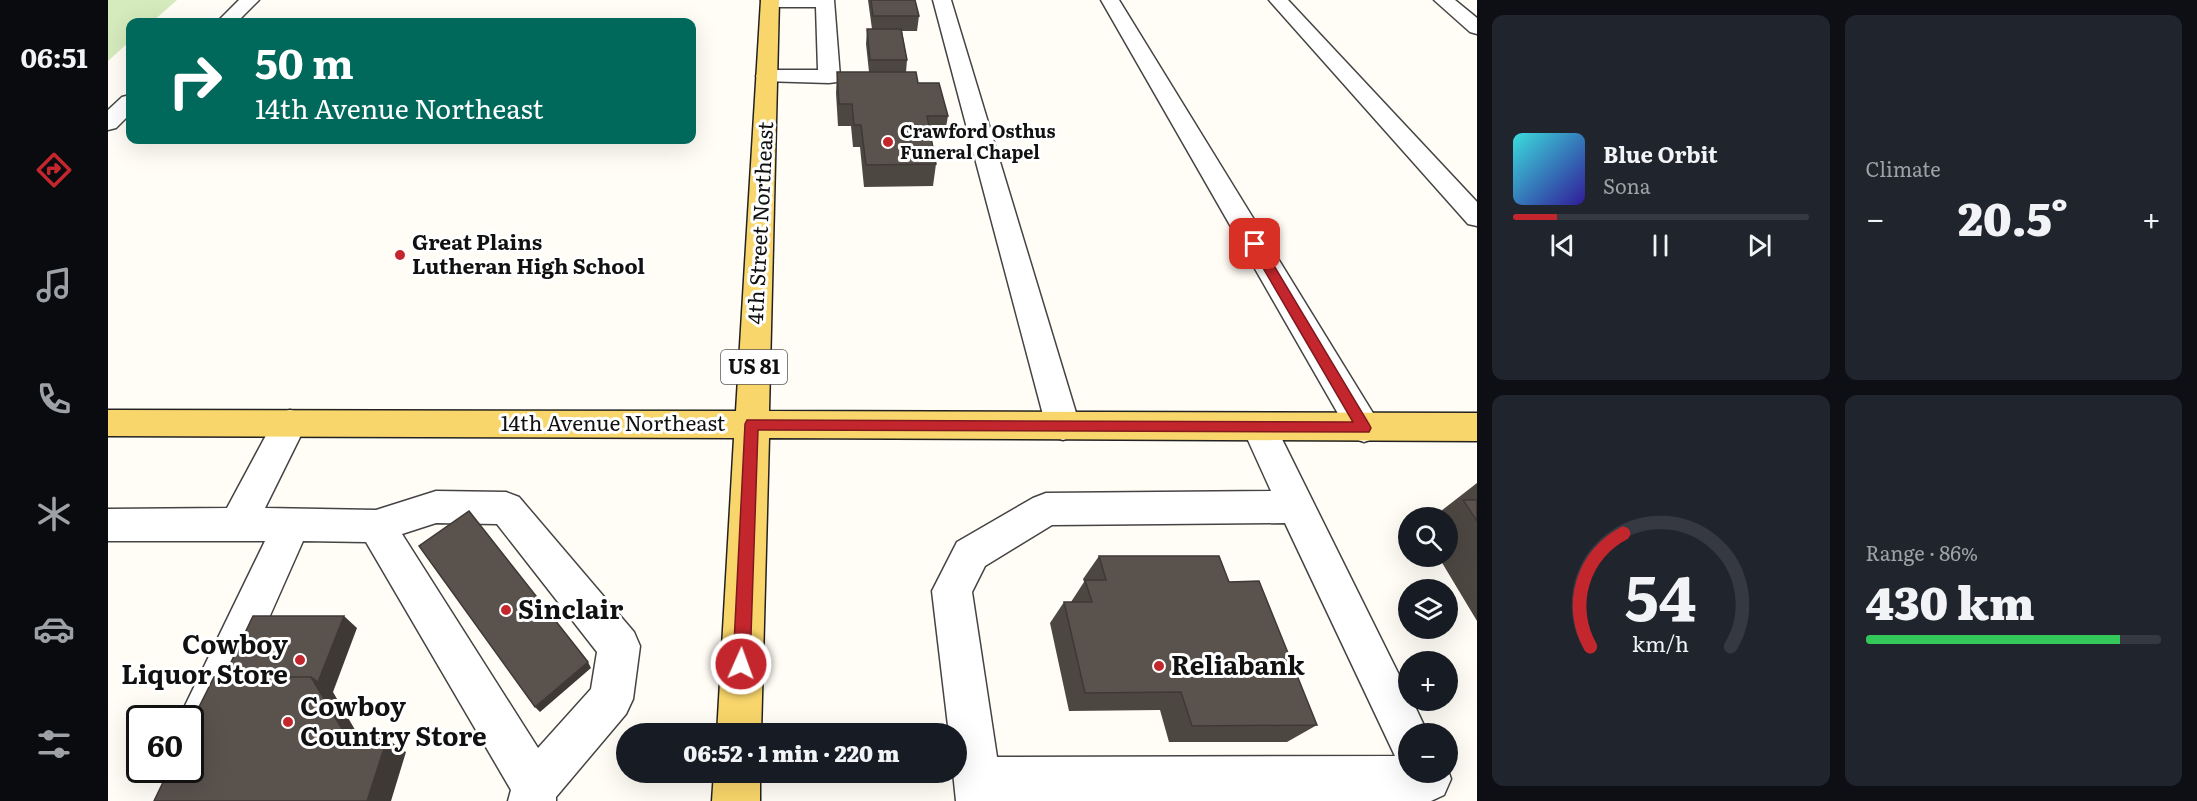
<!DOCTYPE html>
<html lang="en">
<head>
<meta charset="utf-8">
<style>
  body { margin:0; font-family:Literata,serif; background:#20242c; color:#f1f3f6; height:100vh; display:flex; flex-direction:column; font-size:22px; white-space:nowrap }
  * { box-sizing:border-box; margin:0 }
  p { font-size:20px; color:#9ea1a6 }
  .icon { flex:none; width:33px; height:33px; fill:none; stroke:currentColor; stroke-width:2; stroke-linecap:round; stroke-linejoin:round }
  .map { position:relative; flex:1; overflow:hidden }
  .details { display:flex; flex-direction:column; gap:15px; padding:15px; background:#0d0f14; width:720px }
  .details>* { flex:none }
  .banner { position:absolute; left:18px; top:18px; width:570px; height:126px; border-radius:12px; box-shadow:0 6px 24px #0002; background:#00695c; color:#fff; overflow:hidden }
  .buttons { position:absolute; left:1290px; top:507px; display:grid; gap:12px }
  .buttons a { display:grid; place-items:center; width:60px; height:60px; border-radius:50%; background:#171b24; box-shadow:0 6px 24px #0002; font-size:30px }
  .speed { position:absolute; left:18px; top:705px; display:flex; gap:12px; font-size:30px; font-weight:700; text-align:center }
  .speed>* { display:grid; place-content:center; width:78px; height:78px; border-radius:50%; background:#171b24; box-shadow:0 6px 24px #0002; line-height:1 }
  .speed .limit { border:3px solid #111; border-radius:9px; background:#fff; color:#111 }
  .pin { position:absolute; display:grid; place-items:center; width:51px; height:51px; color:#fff; margin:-26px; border-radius:12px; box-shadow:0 3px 9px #0006 }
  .me { position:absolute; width:66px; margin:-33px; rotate:2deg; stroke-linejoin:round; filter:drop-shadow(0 0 4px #0008) }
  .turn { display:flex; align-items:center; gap:21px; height:126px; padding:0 30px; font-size:27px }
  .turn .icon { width:78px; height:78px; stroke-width:2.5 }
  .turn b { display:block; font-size:42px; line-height:51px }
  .big { font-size:45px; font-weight:800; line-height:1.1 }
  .details .tile { flex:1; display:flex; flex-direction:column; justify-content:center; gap:9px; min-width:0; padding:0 21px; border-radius:12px; background:#20242c }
  .details .dial { align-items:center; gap:0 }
  .dial svg { height:156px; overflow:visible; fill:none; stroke:#363941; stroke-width:7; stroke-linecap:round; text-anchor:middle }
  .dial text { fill:#f1f3f6; stroke:none }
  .song { display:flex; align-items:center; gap:18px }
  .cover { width:72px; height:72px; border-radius:9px; background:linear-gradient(135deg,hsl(180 70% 55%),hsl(250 70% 35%)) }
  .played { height:6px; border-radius:3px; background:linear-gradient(90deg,#c4262e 15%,#363941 15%) }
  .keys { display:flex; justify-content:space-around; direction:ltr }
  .heat { display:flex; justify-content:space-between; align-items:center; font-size:33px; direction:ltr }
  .charge { height:9px; border-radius:4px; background:linear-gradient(90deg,#34c759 86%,#363941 0) }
  .details .tiles { flex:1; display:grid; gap:15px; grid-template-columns:repeat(2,1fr) }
  .trip { position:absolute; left:508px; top:723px; width:351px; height:60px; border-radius:30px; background:#171b24; box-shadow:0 6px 24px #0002; font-weight:800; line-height:60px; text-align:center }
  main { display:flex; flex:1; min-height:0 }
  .tab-bar { display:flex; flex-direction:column; width:108px; justify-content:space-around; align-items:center; background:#090b0e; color:#9ea1a6 }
  .tab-bar .icon { width:42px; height:42px }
  .tab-bar .current { color:#c4262e }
  .tab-bar b { font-size:27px; color:#f1f3f6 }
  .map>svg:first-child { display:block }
  .green { fill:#d5ebbd }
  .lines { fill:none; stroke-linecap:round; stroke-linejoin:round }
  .minor-casing { stroke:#444; stroke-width:3 }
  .major-casing { stroke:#222; stroke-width:3 }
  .minor { fill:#fff; fill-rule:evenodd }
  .major { fill:#f9d66b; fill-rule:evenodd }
  .wall { fill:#4d4742 }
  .shaded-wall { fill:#3f3936 }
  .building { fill:#5a524d; stroke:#3f3936; stroke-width:1.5 }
  .route { fill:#c4262e; stroke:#7f191e; stroke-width:1.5 }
  .poi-dot { fill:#c4262e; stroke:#fff; stroke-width:2 }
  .labels { text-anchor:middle; stroke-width:6; stroke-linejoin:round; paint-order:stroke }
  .far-poi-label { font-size:18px; font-weight:bold; fill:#111; stroke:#fff; text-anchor:start }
  .shield { fill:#fff; stroke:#585858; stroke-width:1.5 }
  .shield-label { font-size:20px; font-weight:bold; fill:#111 }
  .street-label { font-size:21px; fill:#111; stroke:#fff }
  .poi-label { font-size:21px; font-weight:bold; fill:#111; stroke:#fff; text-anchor:start }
  .near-poi-label { font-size:26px; font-weight:bold; fill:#111; stroke:#fff; text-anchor:start }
</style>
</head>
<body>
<main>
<nav class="tab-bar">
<b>06:51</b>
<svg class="icon current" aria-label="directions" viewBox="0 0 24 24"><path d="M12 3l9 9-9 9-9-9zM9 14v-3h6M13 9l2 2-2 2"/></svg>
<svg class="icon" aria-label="music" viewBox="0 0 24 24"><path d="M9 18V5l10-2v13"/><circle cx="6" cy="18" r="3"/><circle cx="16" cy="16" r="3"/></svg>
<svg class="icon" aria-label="phone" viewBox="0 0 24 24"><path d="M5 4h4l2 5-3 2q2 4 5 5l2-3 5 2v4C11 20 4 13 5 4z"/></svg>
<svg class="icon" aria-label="climate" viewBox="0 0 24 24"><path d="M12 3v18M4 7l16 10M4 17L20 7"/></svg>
<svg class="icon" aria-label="car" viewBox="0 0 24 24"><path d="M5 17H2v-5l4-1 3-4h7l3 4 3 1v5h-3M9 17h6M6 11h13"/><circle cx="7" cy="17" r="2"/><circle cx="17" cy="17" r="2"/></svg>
<svg class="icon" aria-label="filters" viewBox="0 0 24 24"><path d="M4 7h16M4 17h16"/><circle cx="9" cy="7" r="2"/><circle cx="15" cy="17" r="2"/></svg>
</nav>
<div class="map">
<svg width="1369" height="801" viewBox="0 0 1369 801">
  <rect width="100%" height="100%" fill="#fffdf5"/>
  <!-- green -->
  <path class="green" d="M0 0H69L44 22H22V41L0 61Z"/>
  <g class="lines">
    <!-- minor casing -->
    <g class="minor-casing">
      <path id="minor" d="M131 0H151L129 22H109Z
        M653 0H726L732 77 729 82 721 83 651 81 648 76 651 71 659 70H710L708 7H662L655 5Z
        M825 0H843L972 426 967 436 955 440 943 436 938 426Z
        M993 0H1011L1268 418 1273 428 1268 438 1256 442 1244 438Z
        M1161 0H1180L1369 202V226L1360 224Z
        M1326 0H1347L1369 18V34L1362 32Z
        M22 95V114L8 128 0 130V110L14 97Z
        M182 410 194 413 199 423 157 508 268 510 328 491 398 492 411 497 526 632 532 646 525 699 518 714 448 797V801H400L403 790 258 542 195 541 98 760 82 766V718H71L157 541H0V509L119 508 170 413ZM328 523 389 524 489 652 483 689 430 748 294 534Z
        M1151 413 1163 417 1300 693V700H1304L1320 734H1300V772H1340V770L1343 779 1336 795 1323 801H848L845 772H849V734H841L824 591 849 542 925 498 938 493 1163 491 1134 427 1139 417ZM1177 523 1287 756 889 757 864 592 877 566 944 525Z"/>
    </g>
    <!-- major casing -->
    <g class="major-casing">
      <path id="major" d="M653 0H671L661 411 1369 413V441L661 438 653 734H609L626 438 0 436V410L628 411Z
        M606 772H652V801H604Z"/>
    </g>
    <!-- minor -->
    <use href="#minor" class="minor"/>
    <!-- major -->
    <use href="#major" class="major"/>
  </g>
  <!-- wall -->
  <path class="wall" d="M760 0H807L811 16 809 31H794L799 60 798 72 810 83 840 116 836 138H823L828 164 825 186 756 187 752 147H745L743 126H730L728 93 729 72H761L758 44 759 29H764Z
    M1369 483V621L1330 556H1340V518H1332L1335 515 1333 511Z
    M991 556 1121 582 1209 725 1179 742H1061L1052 710 961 711 942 623 956 602H963L976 582 975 579Z"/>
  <!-- shaded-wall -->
  <path class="shaded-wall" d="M236 616 249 628 225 692 260 752 240 739 203 677Z
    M480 662 483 668 432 712 427 707Z
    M279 739 298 752 283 801H259Z"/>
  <!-- building -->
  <path class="building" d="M763 0H807L811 16H765Z
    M759 29H793L799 60H762Z
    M729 72H808L810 83H831L840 116H819L828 164 758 165 753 125H746L744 104H731Z
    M1355 500H1369V521Z
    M361 511 480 662 427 707 311 546Z
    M991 556H1111L1121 582 1151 581 1209 725 1084 726 1073 692 977 693 956 602H984L977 580H998Z
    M145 616H236L210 682 203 677H116Z
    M106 677H203L240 739H279L259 801H46L61 770H82V725Z"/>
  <!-- route -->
  <path class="route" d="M1147 241 1153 244 1261 424 1263 428 1261 432 650 430 642 664 640 670 633 673 627 670 625 664 637 424 639 420 1245 422 1141 244Z"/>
  <!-- markers -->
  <g class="poi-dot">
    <circle cx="780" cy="142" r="6"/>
    <circle cx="292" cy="255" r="6"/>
    <circle cx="398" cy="610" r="6"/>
    <circle cx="192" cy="660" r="6"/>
    <circle cx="1051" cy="666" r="6"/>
    <circle cx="180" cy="722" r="6"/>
  </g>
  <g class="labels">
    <!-- far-poi labels -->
    <g class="far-poi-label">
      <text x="792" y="138">Crawford Osthus<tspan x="792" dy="21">Funeral Chapel</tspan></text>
    </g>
    <!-- shield labels -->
    <rect class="shield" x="613" y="350" width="66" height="34" rx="4.5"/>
    <g class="shield-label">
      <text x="646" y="374">US 81</text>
    </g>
    <!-- street labels -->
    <g class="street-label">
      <text transform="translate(653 223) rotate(-87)" y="7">4th Street Northeast</text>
      <text x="505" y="431">14th Avenue Northeast</text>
    </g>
    <!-- poi labels -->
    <g class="poi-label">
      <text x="304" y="250">Great Plains<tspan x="304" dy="24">Lutheran High School</tspan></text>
    </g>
    <!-- near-poi labels -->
    <g class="near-poi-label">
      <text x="410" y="619">Sinclair</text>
      <text x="180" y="654" text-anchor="end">Cowboy<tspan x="180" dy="30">Liquor Store</tspan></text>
      <text x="1063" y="675">Reliabank</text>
      <text x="192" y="716">Cowboy<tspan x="192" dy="30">Country Store</tspan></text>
    </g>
  </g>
</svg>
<div class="buttons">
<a><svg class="icon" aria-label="search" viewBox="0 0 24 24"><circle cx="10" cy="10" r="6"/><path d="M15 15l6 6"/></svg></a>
<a><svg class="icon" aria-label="layers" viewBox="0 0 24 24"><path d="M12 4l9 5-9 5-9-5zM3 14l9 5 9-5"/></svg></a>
<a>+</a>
<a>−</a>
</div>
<div class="speed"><div class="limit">60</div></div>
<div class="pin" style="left:1147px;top:244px;background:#d93025"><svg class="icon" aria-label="arrive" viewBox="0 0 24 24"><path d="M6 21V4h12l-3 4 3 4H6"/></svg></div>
<svg class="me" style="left:633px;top:664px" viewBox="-20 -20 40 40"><circle r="17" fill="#c4262e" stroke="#fff" stroke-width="3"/><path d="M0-11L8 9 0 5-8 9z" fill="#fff"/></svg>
<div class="trip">06:52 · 1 min · 220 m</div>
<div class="banner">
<div class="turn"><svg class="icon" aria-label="right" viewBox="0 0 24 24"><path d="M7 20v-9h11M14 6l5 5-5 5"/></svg><div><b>50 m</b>14th Avenue Northeast</div></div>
</div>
</div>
<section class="details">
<div class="tiles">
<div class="tile">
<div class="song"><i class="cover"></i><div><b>Blue Orbit</b><p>Sona</p></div></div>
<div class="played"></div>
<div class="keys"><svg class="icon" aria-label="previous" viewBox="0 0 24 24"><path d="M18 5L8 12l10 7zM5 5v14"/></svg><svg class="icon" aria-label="pause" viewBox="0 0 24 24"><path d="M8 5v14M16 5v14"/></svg><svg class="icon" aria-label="next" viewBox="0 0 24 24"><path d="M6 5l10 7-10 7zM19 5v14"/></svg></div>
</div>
<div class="tile"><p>Climate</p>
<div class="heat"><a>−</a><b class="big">20.5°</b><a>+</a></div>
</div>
<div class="tile dial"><svg viewBox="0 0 100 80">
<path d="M14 69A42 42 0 1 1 86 69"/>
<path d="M14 69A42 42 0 0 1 31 11" stroke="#c4262e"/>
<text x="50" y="56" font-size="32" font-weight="700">54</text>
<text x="50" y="72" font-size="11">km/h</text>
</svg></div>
<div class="tile"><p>Range · 86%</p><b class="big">430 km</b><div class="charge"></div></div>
</div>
</section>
</main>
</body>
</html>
